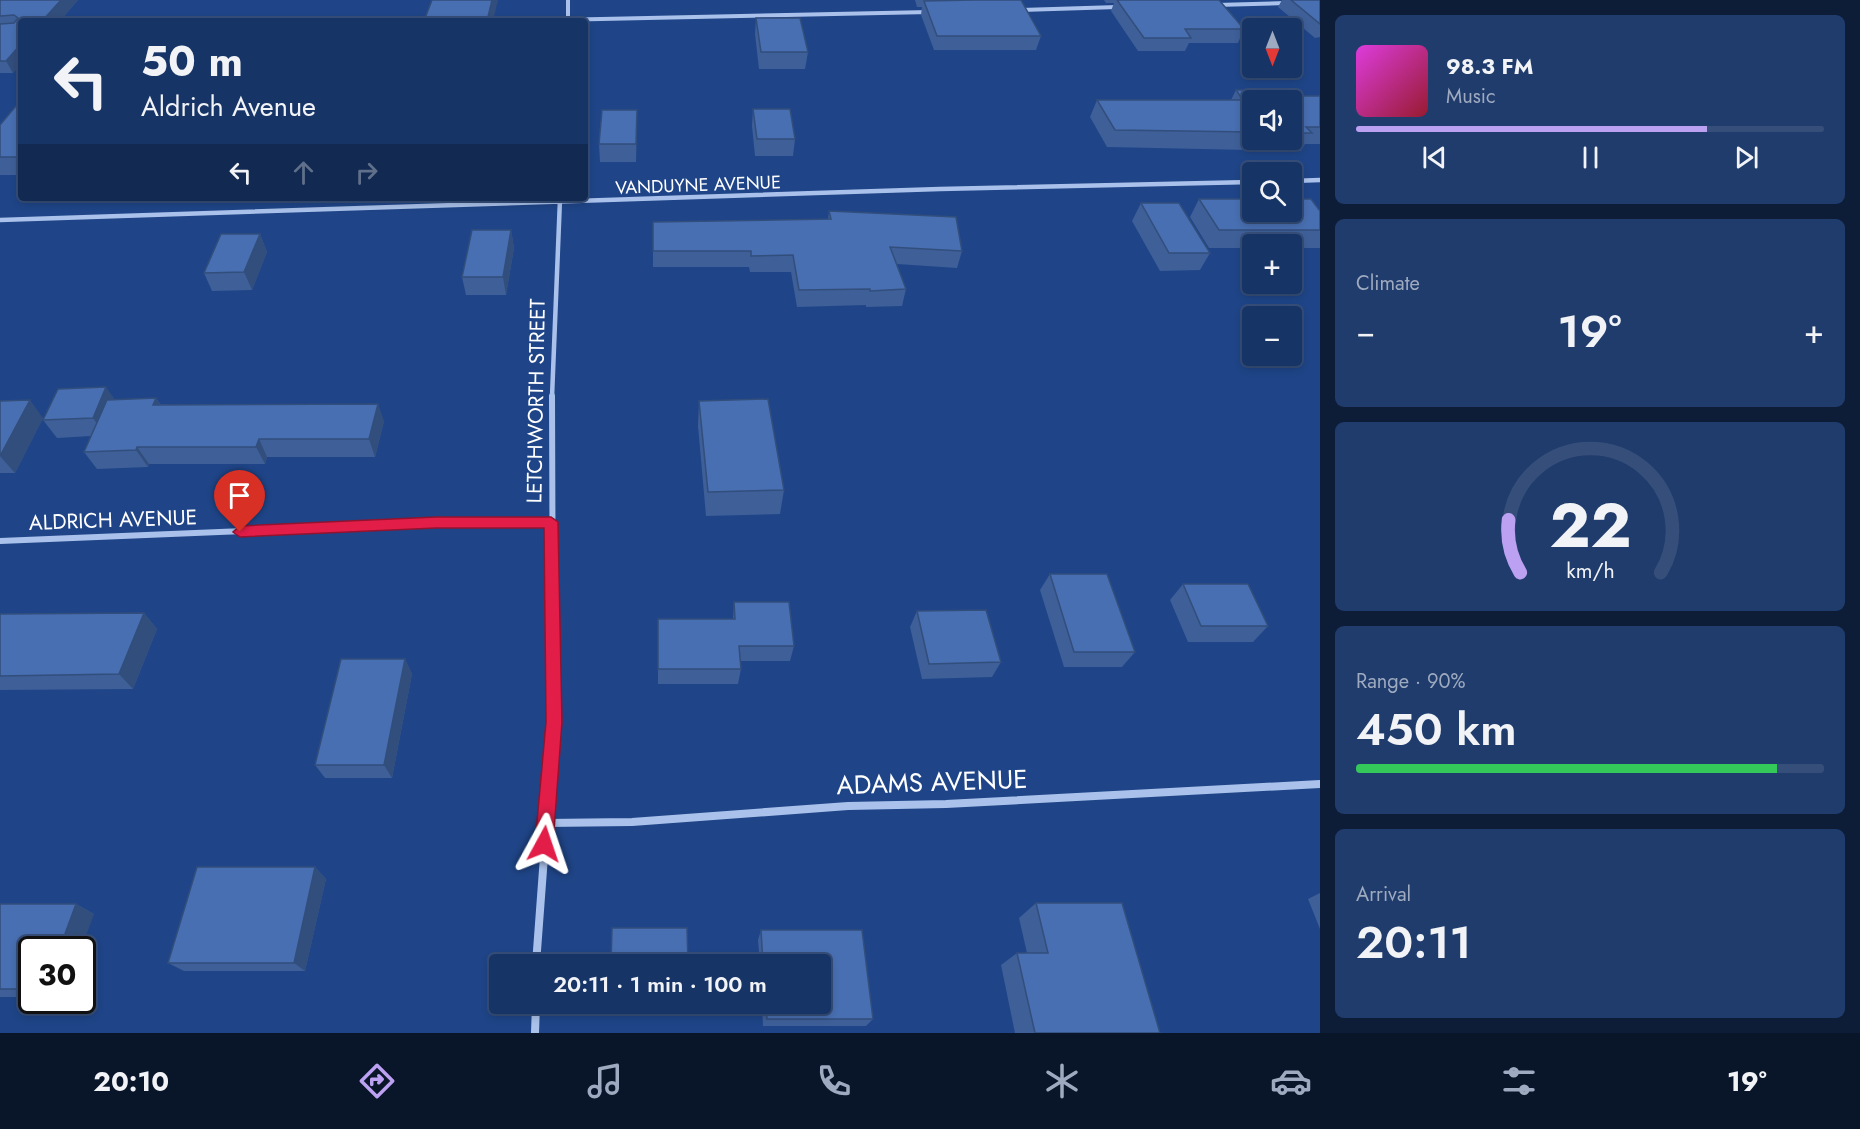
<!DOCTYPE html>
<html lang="en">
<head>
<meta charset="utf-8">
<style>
  body { margin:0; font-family:Jost,sans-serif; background:#203c6c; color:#f1f3f6; height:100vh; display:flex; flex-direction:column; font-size:22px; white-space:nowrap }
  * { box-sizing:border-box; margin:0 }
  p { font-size:20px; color:#9eaabf }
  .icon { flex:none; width:33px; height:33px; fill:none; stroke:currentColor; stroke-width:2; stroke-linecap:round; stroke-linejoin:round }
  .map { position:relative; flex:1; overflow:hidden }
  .sheet { display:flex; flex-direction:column; gap:15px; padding:15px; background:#0d1d38; width:540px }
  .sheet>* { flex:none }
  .banner { position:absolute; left:18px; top:18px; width:570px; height:183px; border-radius:6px; box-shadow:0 3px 9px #0003,0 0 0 2px #364f7a; background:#173466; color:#f1f3f6; overflow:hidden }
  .needle { width:39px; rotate:180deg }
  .tools { position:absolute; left:1242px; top:18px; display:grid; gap:12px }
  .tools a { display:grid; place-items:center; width:60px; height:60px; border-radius:6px; background:#173466; box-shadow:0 3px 9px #0003,0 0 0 2px #364f7a; font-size:30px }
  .speed { position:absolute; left:18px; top:936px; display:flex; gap:12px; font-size:30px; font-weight:700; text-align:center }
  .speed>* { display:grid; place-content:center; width:78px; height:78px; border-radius:50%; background:#173466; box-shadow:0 3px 9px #0003,0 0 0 2px #364f7a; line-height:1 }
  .speed .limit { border:3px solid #111; border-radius:9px; background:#fff; color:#111 }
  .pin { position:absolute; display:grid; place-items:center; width:51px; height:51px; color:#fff; margin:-62px -26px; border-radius:50% 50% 50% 0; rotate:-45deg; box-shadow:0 0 6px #0007 }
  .pin .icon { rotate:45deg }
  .me { position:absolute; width:66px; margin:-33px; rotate:5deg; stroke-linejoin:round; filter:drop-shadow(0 0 4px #0008) }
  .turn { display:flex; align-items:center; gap:21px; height:126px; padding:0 24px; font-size:27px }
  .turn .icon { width:78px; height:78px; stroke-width:2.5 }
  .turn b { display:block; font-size:42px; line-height:51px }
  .lanes { display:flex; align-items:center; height:57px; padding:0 24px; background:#0003; justify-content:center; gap:30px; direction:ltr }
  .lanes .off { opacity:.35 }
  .big { font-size:45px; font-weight:600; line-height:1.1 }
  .sheet .tile { flex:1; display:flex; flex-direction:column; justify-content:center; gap:9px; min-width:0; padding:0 21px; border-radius:9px; background:#203c6c }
  .sheet .dial { align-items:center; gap:0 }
  .dial svg { height:156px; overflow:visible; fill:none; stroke:#364f7a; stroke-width:7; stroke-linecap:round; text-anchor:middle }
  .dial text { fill:#f1f3f6; stroke:none }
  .song { display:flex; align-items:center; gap:18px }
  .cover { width:72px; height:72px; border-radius:9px; background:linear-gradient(135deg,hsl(300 70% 55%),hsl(350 70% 35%)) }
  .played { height:6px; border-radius:3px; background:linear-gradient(90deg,#bca0f2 75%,#364f7a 75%) }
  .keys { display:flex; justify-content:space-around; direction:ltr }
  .heat { display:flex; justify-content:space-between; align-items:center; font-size:33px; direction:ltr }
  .charge { height:9px; border-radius:4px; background:linear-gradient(90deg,#34c759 90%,#364f7a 0) }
  .trip { position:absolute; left:489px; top:954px; width:342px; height:60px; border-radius:6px; background:#173466; box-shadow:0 3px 9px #0003,0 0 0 2px #364f7a; font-weight:600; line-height:60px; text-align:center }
  .menu { display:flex; height:96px; justify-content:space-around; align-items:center; background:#091529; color:#9eaabf }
  .menu .icon { width:42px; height:42px }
  .menu .active { color:#bca0f2 }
  .menu b { font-size:27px; color:#f1f3f6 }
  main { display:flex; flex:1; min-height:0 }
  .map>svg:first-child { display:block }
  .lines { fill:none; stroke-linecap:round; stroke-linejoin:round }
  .street-far3 { stroke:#aac2eb; stroke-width:4 }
  .street-far2 { stroke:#aac2eb; stroke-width:4.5 }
  .street-far1 { stroke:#aac2eb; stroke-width:6 }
  .street { stroke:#aac2eb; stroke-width:8 }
  .wall { fill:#3e5f98; fill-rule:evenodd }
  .shaded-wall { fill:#324e7c }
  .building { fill:#486fb1; stroke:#324e7c; stroke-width:1.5 }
  .route { fill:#e11d48; stroke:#92132f; stroke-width:1.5 }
  .labels { text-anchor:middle; stroke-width:4.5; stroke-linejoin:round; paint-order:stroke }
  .far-street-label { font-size:18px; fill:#fff; stroke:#1f4588 }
  .street-label { font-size:21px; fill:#fff; stroke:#1f4588 }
  .near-street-label { font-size:26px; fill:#fff; stroke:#1f4588 }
</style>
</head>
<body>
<main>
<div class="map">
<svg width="1320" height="1033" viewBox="0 0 1320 1033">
  <rect width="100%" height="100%" fill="#1f4588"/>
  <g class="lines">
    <!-- street-far3 -->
    <path class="street-far3" d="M568 0V21
      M1216 5 1286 3
      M1021 10 1118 7
      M507 21 930 12"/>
    <!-- street-far2 -->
    <path class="street-far2" d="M1292 181 1320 180
      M0 220 940 189 1252 182
      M552 397 560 199"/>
    <!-- street-far1 -->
    <path class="street-far1" d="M552 396 553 678
      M0 541 436 523 551 522"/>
    <!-- street -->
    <path class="street" d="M546 823 632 822 848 806 946 804 1320 784
      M536 964 554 722 553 677
      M535 1033 536 1004"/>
  </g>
  <!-- wall -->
  <path class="wall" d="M0 0H78L60 21H21L13 73H0Z
    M915 0H1021L1041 36 1036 50H934L921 15 922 7H917Z
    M1104 0H1219L1244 29 1238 43H1189L1185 51H1138L1111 11 1114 3H1106Z
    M1282 0H1320V37L1315 38 1278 7Z
    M756 18 808 52 805 69H759L755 34Z
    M1236 90 1281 96H1320V144H1305L1301 151 1107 147 1090 117 1097 100H1231ZM1252 100H1292V140H1252Z
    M21 100V175H0V125Z
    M753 109 795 139 793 156H755L752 126Z
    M637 110 636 162H600L599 144Z
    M1199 199 1320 211V248H1292V244H1252V248H1209L1190 217Z
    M1141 203 1210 253 1200 270 1160 271 1132 221Z
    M829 211 962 251 957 268 897 264 906 289 902 306 866 307V305L797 307 791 272H750L749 267H653V222L828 220Z
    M511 230 514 248 506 295H466L462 277Z
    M260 234 267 252 252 290 212 291 204 273Z
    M156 398 160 404 384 421 375 457H267L265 464H149L148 467 97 469 84 452 91 436 57 438 43 420 115 400Z
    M0 401 43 418 15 473H0Z
    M699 401 784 490 780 514 706 516 698 426Z
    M1050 574 1135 652 1122 667H1064L1040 590Z
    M1183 584 1268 626 1253 642H1188L1170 600Z
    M734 602 794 646 790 661H740L741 669 738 684H658V619H733Z
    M917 611 1001 662 992 677 922 679 910 627Z
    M144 613 157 629 133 689 0 690V614Z
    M405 659 412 674 392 778H325L315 765Z
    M315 867 326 879 305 971H184L168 963Z
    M1320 893V929L1308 899Z
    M1036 903 1160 1033H1015L1001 965 1017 953H1027L1019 918Z
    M0 904H76L94 914 32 950V997H0Z
    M761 930H862L873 1019 866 1026H763L762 1004H820V964H760L758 940Z
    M610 1008H689L688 1016H611Z"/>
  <!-- shaded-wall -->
  <path class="shaded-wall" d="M61 0H78L60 21H42Z
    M492 0H498L493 21H487Z
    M21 44V65L13 73 6 61Z
    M637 110V127L636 162V144Z
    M511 230 514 248 506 295 503 277Z
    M260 234 267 252 252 290 244 272Z
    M106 387 118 404 105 435 93 418Z
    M156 398 166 415 153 405Z
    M30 400 43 418 15 473 0 456Z
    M378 404 384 421 375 457 369 439Z
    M259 439 267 457 265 464 256 447Z
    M137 447 149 464 148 467 136 450Z
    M144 613 157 629 133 689 119 674Z
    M405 659 412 674 392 778 384 765Z
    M315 867 326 879 305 971 294 963Z
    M76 904 94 914 81 950H59Z"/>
  <!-- building -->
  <path class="building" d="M0 0H61L42 21H21V44L6 61H0V24L14 23 18 18 14 15 0 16Z
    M432 0H492L487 21H424Z
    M974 0H1021L1041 36H937L924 1Z
    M1117 0H1219L1244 29H1185L1191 38H1144Z
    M1291 0H1320V24Z
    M756 18H800L808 52H761Z
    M1236 90H1277L1281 96H1320V127H1306L1312 133H1292V100H1252V132L1115 130 1097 100H1243Z
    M21 100V157H0V125Z
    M753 109H790L795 139H757Z
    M602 110H637L636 144H599Z
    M1199 199H1252V212H1292V199H1311L1320 211V230H1219Z
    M1141 203H1179L1210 253H1169Z
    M829 211 956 217 962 251 890 247 906 289 870 291V289L799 290 793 255 751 256V251H653V222L831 219Z
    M472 230H511L503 277H462Z
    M221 234H260L244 272 204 273Z
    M106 387 93 418 43 420 58 389Z
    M156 398 153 405 378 404 369 439H259L256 447H137L136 450 84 452 107 400Z
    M768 399 784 490 708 492 699 401Z
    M30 400 0 456V401Z
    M1050 574H1107L1135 652H1074Z
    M1183 584H1248L1268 626H1201Z
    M734 602H789L794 646H739L741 669H658V619H735Z
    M986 610 1001 662 929 664 917 611Z
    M144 613 119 674 0 676V614Z
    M341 659H405L384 765H315Z
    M197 867H315L294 963H168Z
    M1036 903H1122L1160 1033H1035L1017 953H1048Z
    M0 904H76L59 950H32V989H0Z
    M612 928H687L688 964H611Z
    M761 930H862L873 1019H767L766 1004H820V964H763Z
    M610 1004H689V1008H610Z"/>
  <!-- route -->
  <path class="route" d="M436 517H551L558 522 562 722 553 844 550 851 544 853 538 851 535 844 546 722 544 528H436L240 537 233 532 240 526Z"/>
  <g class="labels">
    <!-- far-street labels -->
    <g class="far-street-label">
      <text transform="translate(698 185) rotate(-2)" y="6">VANDUYNE AVENUE</text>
    </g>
    <!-- street labels -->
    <g class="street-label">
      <text transform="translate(536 401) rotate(-89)" y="7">LETCHWORTH STREET</text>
      <text transform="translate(113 520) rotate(-2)" y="7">ALDRICH AVENUE</text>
    </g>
    <!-- near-street labels -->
    <g class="near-street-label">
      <text transform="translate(932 782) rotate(-2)" y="9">ADAMS AVENUE</text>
    </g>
  </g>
</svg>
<div class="tools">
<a><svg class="needle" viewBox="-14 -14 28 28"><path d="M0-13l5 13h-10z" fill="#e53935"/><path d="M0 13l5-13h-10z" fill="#9eaabf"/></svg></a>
<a><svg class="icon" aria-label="sound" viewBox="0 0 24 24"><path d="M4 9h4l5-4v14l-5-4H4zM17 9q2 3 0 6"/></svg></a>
<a><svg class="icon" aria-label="search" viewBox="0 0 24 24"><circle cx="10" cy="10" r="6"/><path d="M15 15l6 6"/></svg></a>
<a>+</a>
<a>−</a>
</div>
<div class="speed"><div class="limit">30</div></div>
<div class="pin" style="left:240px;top:532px;background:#d93025"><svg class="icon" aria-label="arrive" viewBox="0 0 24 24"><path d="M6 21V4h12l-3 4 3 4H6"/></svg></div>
<svg class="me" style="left:544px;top:844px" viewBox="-20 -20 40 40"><path d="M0-17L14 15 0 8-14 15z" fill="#e11d48" stroke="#fff" stroke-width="4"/></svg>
<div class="trip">20:11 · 1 min · 100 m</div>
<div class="banner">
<div class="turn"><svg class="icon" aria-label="left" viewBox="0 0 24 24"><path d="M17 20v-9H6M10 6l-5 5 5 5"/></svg><div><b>50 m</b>Aldrich Avenue</div></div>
<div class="lanes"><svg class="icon" aria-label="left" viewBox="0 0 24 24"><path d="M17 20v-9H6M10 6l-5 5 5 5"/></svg><svg class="icon off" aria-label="ahead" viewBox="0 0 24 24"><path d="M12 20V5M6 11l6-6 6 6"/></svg><svg class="icon off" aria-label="right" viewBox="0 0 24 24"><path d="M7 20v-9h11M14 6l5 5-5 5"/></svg></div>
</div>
</div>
<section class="sheet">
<div class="tile">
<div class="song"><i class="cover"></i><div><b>98.3 FM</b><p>Music</p></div></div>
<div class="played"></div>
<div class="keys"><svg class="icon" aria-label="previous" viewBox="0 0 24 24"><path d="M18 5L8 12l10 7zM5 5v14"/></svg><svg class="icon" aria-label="pause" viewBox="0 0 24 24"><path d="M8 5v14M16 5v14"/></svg><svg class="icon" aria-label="next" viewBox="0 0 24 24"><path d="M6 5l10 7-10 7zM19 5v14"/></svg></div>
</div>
<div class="tile"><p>Climate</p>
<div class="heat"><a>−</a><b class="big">19°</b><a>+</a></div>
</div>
<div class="tile dial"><svg viewBox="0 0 100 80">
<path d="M14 69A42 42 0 1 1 86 69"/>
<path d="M14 69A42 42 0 0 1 8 42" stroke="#bca0f2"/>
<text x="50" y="56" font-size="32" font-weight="700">22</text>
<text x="50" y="72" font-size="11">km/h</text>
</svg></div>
<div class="tile"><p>Range · 90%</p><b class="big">450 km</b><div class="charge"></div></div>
<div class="tile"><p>Arrival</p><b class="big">20:11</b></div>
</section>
</main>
<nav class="menu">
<b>20:10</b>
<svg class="icon active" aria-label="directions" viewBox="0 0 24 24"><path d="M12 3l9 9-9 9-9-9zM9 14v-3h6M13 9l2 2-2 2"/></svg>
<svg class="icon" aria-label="music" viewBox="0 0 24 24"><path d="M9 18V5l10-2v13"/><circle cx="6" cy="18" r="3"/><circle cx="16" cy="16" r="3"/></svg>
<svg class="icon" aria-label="phone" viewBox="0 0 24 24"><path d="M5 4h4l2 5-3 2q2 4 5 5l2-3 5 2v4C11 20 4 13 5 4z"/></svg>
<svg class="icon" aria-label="climate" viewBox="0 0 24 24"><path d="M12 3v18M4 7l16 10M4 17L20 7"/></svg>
<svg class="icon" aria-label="car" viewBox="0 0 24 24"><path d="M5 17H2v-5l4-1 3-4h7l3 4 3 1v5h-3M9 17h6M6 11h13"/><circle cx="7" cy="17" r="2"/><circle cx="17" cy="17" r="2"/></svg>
<svg class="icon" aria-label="filters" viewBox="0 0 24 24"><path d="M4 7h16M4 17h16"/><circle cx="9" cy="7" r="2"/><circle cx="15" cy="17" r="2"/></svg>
<b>19°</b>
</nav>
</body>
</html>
